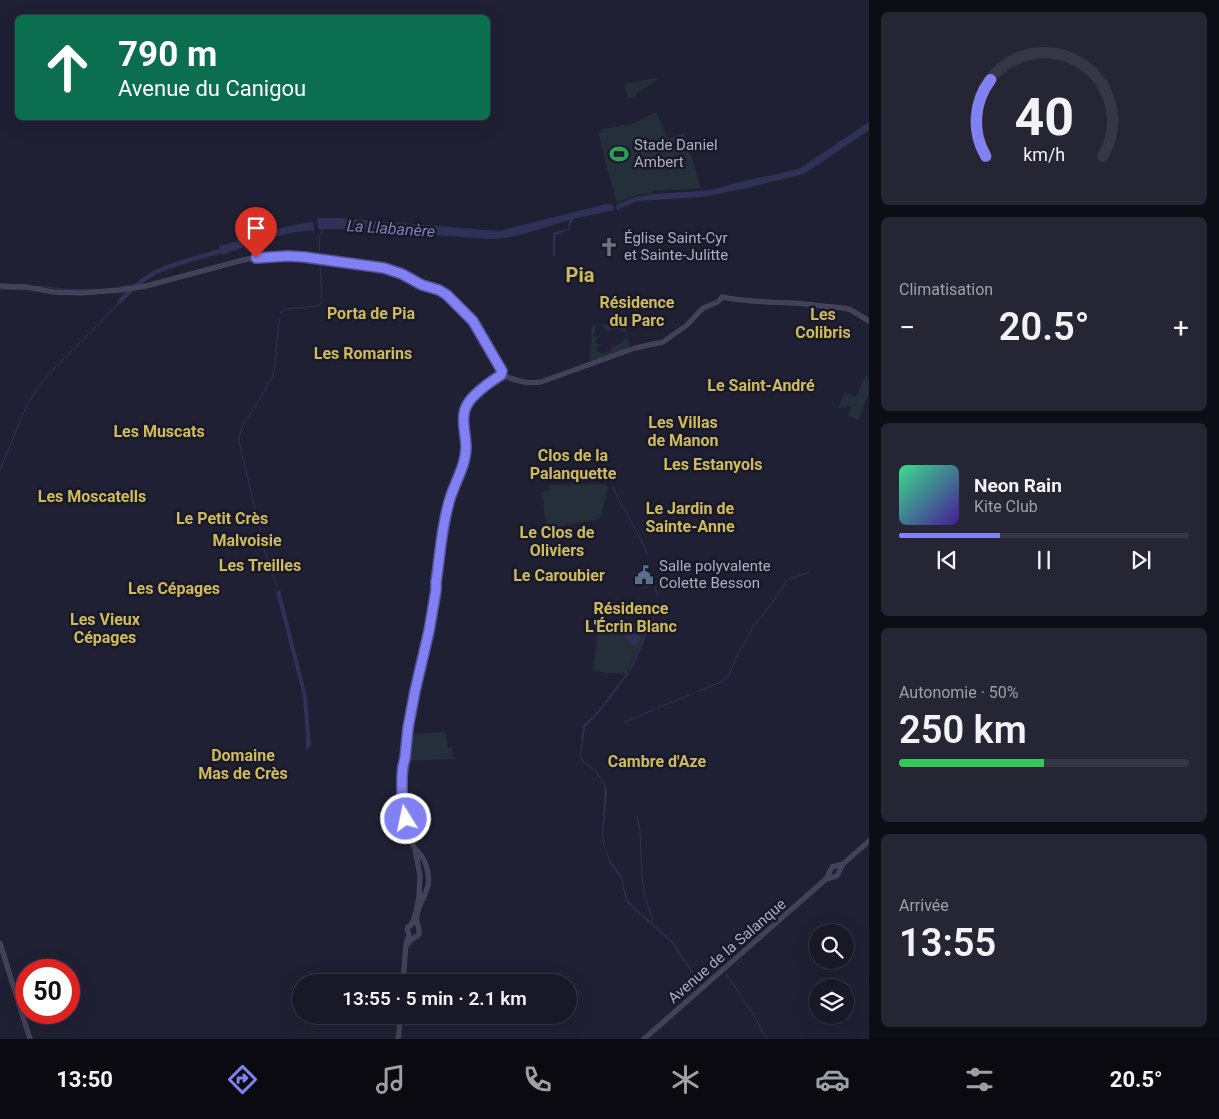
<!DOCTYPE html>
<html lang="fr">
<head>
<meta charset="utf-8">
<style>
  body { margin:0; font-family:Roboto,sans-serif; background:#252533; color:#f1f3f6; height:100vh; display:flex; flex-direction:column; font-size:19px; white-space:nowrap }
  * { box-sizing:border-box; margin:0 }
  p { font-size:16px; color:#9fa0a7 }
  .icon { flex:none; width:28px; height:28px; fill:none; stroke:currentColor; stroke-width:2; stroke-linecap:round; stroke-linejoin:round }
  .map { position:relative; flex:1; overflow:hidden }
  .side { display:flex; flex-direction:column; gap:12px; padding:12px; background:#0d0d15; width:350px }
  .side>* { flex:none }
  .hud { position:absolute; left:15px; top:15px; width:475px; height:105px; border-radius:8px; box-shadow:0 5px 20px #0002,0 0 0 1px #363744; background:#0b6e4f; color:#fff; overflow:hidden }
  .fabs { position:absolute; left:809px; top:924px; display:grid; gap:10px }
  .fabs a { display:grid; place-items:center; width:45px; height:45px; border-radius:50%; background:#181827; box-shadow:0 5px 20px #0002,0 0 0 1px #363744; font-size:25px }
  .speed { position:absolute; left:15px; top:959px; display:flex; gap:10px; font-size:25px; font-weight:700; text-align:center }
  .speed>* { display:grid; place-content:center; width:65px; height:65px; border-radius:50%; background:#181827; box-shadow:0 5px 20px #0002,0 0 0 1px #363744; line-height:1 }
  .speed .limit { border:8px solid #d22; background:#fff; color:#111 }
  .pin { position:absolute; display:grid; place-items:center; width:42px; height:42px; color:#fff; margin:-51px -21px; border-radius:50% 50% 50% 0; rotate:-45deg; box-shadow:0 0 5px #0007 }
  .pin .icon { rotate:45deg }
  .me { position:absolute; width:55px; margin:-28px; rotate:350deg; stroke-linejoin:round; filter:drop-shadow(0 0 4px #0008) }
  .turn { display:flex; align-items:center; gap:18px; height:105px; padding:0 20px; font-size:22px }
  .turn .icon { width:65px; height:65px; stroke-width:2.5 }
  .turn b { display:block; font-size:35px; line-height:42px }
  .big { font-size:38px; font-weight:600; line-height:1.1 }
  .side .widget { flex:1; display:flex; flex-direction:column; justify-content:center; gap:8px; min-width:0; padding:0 18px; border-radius:8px; background:#252533 }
  .side .dial { align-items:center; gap:0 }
  .dial svg { height:130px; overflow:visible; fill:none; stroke:#363744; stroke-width:7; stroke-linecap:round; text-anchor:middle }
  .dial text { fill:#f1f3f6; stroke:none }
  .song { display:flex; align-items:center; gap:15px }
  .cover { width:60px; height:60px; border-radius:8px; background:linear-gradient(135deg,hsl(150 70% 55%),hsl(260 70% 35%)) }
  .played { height:5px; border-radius:2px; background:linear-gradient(90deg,#8281f3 35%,#363744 35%) }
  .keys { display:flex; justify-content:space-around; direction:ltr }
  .heat { display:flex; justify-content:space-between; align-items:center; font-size:28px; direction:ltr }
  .charge { height:8px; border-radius:4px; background:linear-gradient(90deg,#34c759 50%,#363744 0) }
  .trip { position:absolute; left:292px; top:974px; width:285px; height:50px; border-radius:25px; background:#181827; box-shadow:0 5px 20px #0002,0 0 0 1px #363744; font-weight:600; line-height:50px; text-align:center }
  .menu { display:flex; height:80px; justify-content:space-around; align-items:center; background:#0a0a10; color:#9fa0a7 }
  .menu .icon { width:35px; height:35px }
  .menu .current { color:#8281f3 }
  .menu b { font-size:22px; color:#f1f3f6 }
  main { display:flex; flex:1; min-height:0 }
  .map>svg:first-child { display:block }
  .green { fill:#242f39; fill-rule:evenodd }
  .water { fill:#303157 }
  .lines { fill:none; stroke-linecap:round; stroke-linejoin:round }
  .stream { stroke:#303157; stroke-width:1 }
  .river { stroke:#303157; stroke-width:4.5 }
  .secondary-casing { stroke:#4d4e60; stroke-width:5 }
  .secondary { stroke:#424158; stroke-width:4 }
  .route-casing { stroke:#54549e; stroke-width:12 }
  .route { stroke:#8281f3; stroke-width:9 }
  .labels { text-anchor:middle; stroke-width:5; stroke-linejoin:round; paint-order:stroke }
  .poi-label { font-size:15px; fill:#adadc2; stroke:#19192a; text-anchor:start }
  .street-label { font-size:15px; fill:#adadc2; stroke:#19192a }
  .water-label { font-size:16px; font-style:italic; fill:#7d7faf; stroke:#19192a }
  .neighbourhood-label { font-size:16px; font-weight:bold; fill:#cebb5c; stroke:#19192a }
  .district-label { font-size:20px; font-weight:bold; fill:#cebb5c; stroke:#19192a }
</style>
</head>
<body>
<main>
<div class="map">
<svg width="869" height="1039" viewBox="0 0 869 1039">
  <rect width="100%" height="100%" fill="#202034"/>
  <!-- green -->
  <path class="green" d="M656 78 657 80 636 94V96L627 98 624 84Z
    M656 112 668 139 684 133 693 161 701 188 653 191 652 193 637 195 617 203 605 161 599 134 603 129 632 124Z
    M625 322 630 348 592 362 590 361 592 326ZM596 326H603L606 331C616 328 617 330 625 332L627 337 620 344 611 347 610 351C605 354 601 355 596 350V347L600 346 601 344H598L594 342 600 336 596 337 593 335 595 334V329Z
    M866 376 869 378V393L858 420 848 415 851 407H849V406L838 408 845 393 856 397 865 377Z
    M606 484 608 487 600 519 557 527 556 524 546 526 542 492 550 490 549 485Z
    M599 621 645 624 649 627 626 674 606 673 593 670Z
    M446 732 448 748 452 747 453 757H455L456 759 405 761H406L410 734Z"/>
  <!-- water -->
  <path class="water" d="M869 122V130L804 174 747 188 702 197 638 201 617 210 616 205 636 197 654 194 701 191 715 189 740 182 799 169Z
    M606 204 613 205 614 210 573 219 569 230 555 235V256H553V234L555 232 568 229 570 220C543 227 517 239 488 239L353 229H318L317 216 319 218H340L499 231Z
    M313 222 314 231C288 229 247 246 222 255L219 246C252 238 279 226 313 222Z
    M280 590 307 697 311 744 306 751V737L303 696 276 592Z
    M655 613 656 614 631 670 601 710 585 727 581 756 583 760 597 772 606 786 607 794 603 835 604 844 606 852 612 863 622 877 627 900 637 910 652 923 673 942 702 986 701 987 672 943 651 924 636 911 626 901 621 878 610 863 603 844 602 835 605 787 596 772 582 761 580 756 583 726 600 709 629 670Z
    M624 624C631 624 637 623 643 628L638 645 634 646C625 639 624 636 624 624Z"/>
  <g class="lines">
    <!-- stream -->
    <path class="stream" d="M319 257 320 234 324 229
      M36 286C60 289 84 291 107 289 118 288 128 285 138 284
      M0 289 24 290
      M280 313 286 309 318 306 322 303 320 261
      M0 470 26 407 38 387 50 373 101 322 120 301
      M613 487 622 507 626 511 648 554
      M277 587 265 552 239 441 240 433 243 425 260 399 274 373 279 319
      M641 588 654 585 658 596
      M657 609 659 607
      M697 692 723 681 729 675 737 655 756 623 776 598 783 587 786 580 809 572
      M658 708 689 695
      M625 722 653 710
      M637 816 640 830 642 877 645 897 653 920 651 921
      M726 974 755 1017 767 1039"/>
    <!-- river -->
    <path class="river" d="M120 301C130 291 141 280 154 273 176 262 201 257 225 250"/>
    <!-- secondary casing -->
    <g class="secondary-casing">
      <path id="secondary" d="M0 286 26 287 53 292 80 293 121 290 146 286 247 259 272 257 288 256 321 259 384 268 402 274 422 285 435 287 447 295 473 321 502 371
        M504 376C519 381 525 384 541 382L635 348 663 342 687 325 703 308 718 302 722 297C745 302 769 302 793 303 810 304 827 307 844 308L851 310 869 321
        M474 396 501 375
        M462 420V411L465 403
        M421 668 429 631 434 599
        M403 762 406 724 411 702
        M402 781V802L407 823
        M826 879 832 867 843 864 869 841
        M0 943 30 1039
        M408 944C411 938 416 938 419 934 420 927 415 922 417 915 419 904 426 895 428 885 430 872 425 857 415 849
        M403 982 406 944 409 935 407 929 408 927 412 924 416 912 419 896 420 876 415 849 410 839 401 810 399 792 417 678 418 670C425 639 432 607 437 576 440 553 442 530 447 508 451 490 462 475 465 457 468 442 461 420 466 408 467 403 472 399 475 396
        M398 1039 401 1015
        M644 1039 826 879 837 876 843 864"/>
    </g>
    <!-- secondary -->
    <use href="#secondary" class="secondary"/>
  </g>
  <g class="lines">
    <!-- route casing -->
    <g class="route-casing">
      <path id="route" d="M256 258 288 256 304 257 384 268 402 274 422 285 439 290 447 295 473 321 502 371 501 375C490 382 473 394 467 405 460 417 466 435 466 447 466 468 452 486 448 506 441 531 440 557 436 582V590L429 631 415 691 408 728 405 758 403 766 402 777V795L406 819"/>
    </g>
    <!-- route -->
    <use href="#route" class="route"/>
  </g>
  <!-- icons -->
  <defs>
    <g id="stadium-bare" transform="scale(1.5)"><path d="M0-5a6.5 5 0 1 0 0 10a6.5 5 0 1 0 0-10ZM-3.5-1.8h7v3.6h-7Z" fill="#2e9e5b" stroke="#19192a" stroke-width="2.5" paint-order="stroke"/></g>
    <g id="church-bare" transform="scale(1.5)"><path d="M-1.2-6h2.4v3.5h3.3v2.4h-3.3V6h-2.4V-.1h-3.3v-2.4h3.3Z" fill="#6b7280" stroke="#19192a" stroke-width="2.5" paint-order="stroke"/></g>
    <g id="civic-bare" transform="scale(1.5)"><path d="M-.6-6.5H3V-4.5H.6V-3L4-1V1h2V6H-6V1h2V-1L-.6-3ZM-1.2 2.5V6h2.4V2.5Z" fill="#5c6f8a" stroke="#19192a" stroke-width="2.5" paint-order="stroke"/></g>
  </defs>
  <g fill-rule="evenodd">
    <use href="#stadium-bare" x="619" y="154"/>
    <use href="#church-bare" x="609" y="247"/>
    <use href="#civic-bare" x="644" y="575"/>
  </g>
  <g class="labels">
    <!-- poi labels -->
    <g class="poi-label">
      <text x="634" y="150">Stade Daniel<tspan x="634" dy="17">Ambert</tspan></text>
      <text x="624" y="243">Église Saint-Cyr<tspan x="624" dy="17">et Sainte-Julitte</tspan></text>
      <text x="659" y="571">Salle polyvalente<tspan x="659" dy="17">Colette Besson</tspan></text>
    </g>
    <!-- street labels -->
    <g class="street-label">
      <text transform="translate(727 951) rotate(-41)" y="5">Avenue de la Salanque</text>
    </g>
    <!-- water labels -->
    <g class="water-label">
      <text transform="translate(391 228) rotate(4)" y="6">La Llabanère</text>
    </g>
    <!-- neighbourhood labels -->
    <g class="neighbourhood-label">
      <text x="637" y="308">Résidence<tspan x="637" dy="18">du Parc</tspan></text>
      <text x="371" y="319">Porta de Pia</text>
      <text x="823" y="320">Les<tspan x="823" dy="18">Colibris</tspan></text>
      <text x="363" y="359">Les Romarins</text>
      <text x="761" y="391">Le Saint-André</text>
      <text x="683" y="428">Les Villas<tspan x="683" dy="18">de Manon</tspan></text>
      <text x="159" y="437">Les Muscats</text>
      <text x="573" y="461">Clos de la<tspan x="573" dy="18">Palanquette</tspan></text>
      <text x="713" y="470">Les Estanyols</text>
      <text x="92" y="502">Les Moscatells</text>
      <text x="690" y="514">Le Jardin de<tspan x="690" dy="18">Sainte-Anne</tspan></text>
      <text x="222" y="524">Le Petit Crès</text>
      <text x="557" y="538">Le Clos de<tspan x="557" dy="18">Oliviers</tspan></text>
      <text x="247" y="546">Malvoisie</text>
      <text x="260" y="571">Les Treilles</text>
      <text x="559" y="581">Le Caroubier</text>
      <text x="174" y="594">Les Cépages</text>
      <text x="631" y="614">Résidence<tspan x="631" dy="18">L'Écrin Blanc</tspan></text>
      <text x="105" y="625">Les Vieux<tspan x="105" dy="18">Cépages</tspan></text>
      <text x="243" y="761">Domaine<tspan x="243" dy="18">Mas de Crès</tspan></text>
      <text x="657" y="767">Cambre d'Aze</text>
    </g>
    <!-- district labels -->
    <g class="district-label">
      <text x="580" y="282">Pia</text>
    </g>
  </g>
</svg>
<div class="fabs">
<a><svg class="icon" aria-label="search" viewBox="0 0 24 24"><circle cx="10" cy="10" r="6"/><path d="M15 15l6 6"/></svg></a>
<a><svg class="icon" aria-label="layers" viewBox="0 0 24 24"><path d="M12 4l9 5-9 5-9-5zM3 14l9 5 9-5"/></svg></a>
</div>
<div class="speed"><div class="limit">50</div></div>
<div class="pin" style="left:256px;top:258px;background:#d93025"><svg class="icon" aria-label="arrive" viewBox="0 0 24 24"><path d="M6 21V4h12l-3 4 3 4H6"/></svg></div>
<svg class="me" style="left:406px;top:819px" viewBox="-20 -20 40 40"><circle r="17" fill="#8281f3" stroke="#fff" stroke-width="3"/><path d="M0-11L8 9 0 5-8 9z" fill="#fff"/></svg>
<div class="trip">13:55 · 5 min · 2.1 km</div>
<div class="hud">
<div class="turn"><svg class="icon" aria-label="ahead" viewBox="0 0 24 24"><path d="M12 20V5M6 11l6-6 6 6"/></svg><div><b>790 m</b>Avenue du Canigou</div></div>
</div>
</div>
<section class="side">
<div class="widget dial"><svg viewBox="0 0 100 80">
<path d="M14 69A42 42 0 1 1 86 69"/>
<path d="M14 69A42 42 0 0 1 17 22" stroke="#8281f3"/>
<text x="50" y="56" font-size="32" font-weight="700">40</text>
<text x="50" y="72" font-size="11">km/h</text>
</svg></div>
<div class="widget"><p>Climatisation</p>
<div class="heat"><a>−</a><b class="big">20.5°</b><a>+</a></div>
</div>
<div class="widget">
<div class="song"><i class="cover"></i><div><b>Neon Rain</b><p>Kite Club</p></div></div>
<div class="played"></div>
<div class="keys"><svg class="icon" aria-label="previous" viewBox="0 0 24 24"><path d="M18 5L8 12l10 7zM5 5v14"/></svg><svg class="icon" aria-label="pause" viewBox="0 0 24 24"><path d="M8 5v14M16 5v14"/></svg><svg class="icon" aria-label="next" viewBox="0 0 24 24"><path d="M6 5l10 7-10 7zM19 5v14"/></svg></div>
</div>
<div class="widget"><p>Autonomie · 50%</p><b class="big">250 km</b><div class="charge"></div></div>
<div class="widget"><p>Arrivée</p><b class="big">13:55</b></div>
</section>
</main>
<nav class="menu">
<b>13:50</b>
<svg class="icon current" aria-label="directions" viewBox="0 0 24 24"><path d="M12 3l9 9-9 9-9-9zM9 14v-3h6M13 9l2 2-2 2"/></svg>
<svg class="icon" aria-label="music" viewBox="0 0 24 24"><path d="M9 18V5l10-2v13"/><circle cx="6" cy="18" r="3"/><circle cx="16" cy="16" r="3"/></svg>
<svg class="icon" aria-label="phone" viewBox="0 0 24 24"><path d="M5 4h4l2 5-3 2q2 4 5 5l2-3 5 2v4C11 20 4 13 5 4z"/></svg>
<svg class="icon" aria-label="climate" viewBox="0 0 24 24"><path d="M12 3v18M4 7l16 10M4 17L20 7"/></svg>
<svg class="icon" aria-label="car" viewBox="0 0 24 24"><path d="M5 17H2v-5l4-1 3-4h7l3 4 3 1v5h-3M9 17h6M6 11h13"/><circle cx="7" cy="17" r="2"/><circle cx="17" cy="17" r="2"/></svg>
<svg class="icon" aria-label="filters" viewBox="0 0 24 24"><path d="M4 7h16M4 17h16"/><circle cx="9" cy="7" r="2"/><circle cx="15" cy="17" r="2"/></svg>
<b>20.5°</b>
</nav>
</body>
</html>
